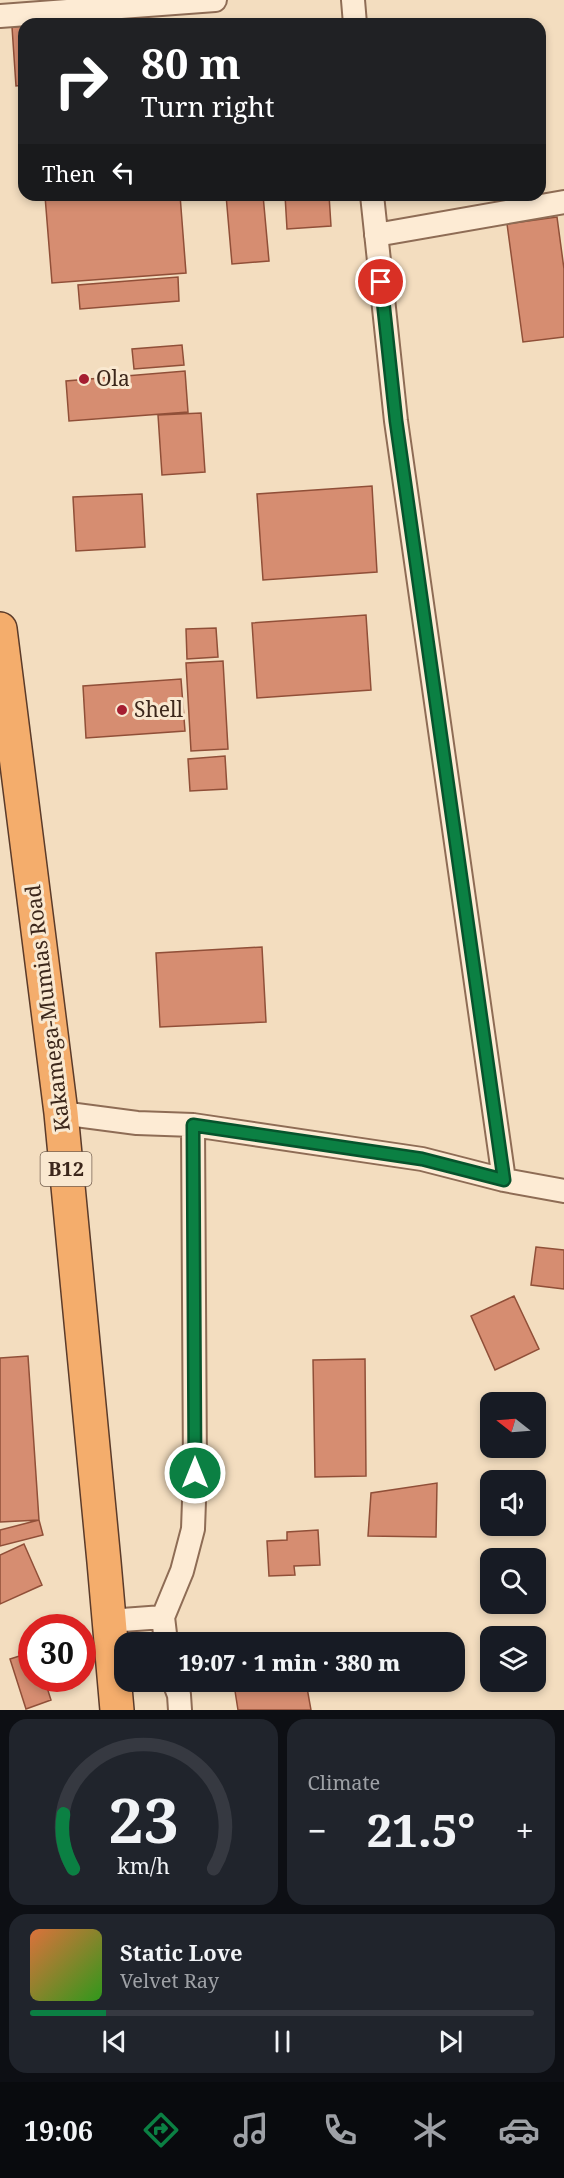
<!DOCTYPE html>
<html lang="en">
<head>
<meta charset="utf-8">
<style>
  body { margin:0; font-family:"Noto Serif",serif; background:#20242c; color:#f1f3f6; height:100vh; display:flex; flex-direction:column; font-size:22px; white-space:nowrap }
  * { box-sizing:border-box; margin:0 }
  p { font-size:20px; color:#9ea1a6 }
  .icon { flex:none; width:33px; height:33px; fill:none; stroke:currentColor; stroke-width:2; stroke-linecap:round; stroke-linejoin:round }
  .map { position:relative; height:1710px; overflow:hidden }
  .panel { display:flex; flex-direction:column; gap:9px; padding:9px; background:#0d0f14; flex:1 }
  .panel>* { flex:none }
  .guide { position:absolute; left:18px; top:18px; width:528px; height:183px; border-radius:18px; box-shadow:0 3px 9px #0003; background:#202124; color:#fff; overflow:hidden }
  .needle { width:39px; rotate:287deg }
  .fabs { position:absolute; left:480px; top:1392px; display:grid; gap:12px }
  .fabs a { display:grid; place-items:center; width:66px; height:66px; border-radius:12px; background:#171b24; box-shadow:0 3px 9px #0003; font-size:30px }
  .speed { position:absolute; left:18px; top:1614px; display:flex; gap:12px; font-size:30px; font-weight:700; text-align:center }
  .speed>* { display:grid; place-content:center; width:78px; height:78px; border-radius:50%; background:#171b24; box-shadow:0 3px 9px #0003; line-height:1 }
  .speed .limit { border:9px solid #d22; background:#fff; color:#111 }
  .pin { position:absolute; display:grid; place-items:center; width:51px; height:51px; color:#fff; margin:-26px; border:3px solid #fff; border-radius:50%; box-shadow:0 2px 6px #0007 }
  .me { position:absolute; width:66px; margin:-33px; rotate:0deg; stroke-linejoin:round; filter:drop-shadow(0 0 4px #0008) }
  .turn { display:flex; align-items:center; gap:21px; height:126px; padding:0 24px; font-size:27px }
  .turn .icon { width:78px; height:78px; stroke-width:2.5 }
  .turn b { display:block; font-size:42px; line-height:51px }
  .then { display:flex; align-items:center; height:57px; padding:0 24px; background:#0003; gap:12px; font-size:22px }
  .big { font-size:45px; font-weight:800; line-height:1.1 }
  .panel .widget { flex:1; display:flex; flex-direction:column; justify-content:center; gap:9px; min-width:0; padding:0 21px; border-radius:18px; background:#20242c }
  .panel .dial { align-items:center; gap:0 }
  .dial svg { height:156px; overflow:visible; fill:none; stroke:#363941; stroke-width:7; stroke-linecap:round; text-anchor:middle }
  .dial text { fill:#f1f3f6; stroke:none }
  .song { display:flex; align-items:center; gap:18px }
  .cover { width:72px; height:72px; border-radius:9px; background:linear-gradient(135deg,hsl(20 70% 55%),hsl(110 70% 35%)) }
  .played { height:6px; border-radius:3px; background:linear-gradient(90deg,#0b8043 15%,#363941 15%) }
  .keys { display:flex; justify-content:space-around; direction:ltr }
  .heat { display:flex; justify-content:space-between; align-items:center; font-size:33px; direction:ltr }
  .panel .tiles { flex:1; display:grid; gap:9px; grid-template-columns:1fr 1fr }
  .widget:last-child { grid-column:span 2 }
  .trip { position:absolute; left:114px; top:1632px; width:351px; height:60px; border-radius:18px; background:#171b24; box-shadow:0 3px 9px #0003; font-weight:800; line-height:60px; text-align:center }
  .tab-bar { display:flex; height:96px; justify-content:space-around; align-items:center; background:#090b0e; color:#9ea1a6 }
  .tab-bar .icon { width:42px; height:42px }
  .tab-bar .current { color:#0b8043 }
  .tab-bar b { font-size:27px; color:#f1f3f6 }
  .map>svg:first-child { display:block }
  .building { fill:#d68d71; stroke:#904f38; stroke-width:1.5 }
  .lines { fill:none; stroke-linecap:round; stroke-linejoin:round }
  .minor-casing { stroke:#8e6c55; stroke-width:26 }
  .trunk-casing { stroke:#5b3b2a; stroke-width:36 }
  .minor { stroke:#fdebd4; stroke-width:22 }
  .trunk { stroke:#f4ad6c; stroke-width:33 }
  .route-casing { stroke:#07532c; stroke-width:15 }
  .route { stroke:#0b8043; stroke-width:10 }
  .poi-dot { fill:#a51e31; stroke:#f9e8d0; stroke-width:2 }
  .labels { text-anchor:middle; stroke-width:6; stroke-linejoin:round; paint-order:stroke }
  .shield { fill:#f9e8d0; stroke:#756151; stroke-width:1.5 }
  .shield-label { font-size:20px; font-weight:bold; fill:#3c271b }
  .poi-label { font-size:21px; fill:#3c271b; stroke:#f9e8d0; text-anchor:start }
  .street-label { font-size:21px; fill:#3c271b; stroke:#f9e8d0 }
</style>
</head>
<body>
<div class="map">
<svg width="564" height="1710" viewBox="0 0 564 1710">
  <rect width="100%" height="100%" fill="#f3ddbf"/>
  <!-- building -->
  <path class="building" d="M148 17V24H52Z
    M24 26V85L16 86 12 27Z
    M63 195H180L186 273 52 283 45 196Z
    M226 195H263L269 261 232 264Z
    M285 195H329L331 226 287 229Z
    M557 217 564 269V337L523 342 507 224Z
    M178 277 179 301 80 309 78 285Z
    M182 345 184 365 134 369 132 349Z
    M185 371 188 412 69 421 66 381Z
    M201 413 205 472 162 475 158 415Z
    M372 486 377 572 263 580 257 494Z
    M142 494 145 547 76 551 73 497Z
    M366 615 371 690 257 698 252 623Z
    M216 628 218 657 187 659 186 629Z
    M223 661 228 749 191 751 186 663Z
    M181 679 185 731 86 738 83 686Z
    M225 756 227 789 190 791 188 759Z
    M262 947 266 1022 160 1027 156 953Z
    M536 1247 564 1250V1289L531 1285Z
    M514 1296 539 1349 495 1370 471 1316Z
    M28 1356 39 1520 0 1522V1358Z
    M365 1359 366 1476 315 1477 313 1360Z
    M437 1483 436 1537 368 1536 371 1493Z
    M39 1520 43 1535 0 1546V1530Z
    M318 1530 320 1565 294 1566 295 1575 269 1576 267 1541 287 1540V1532Z
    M24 1544 42 1585 0 1604V1555Z
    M32 1652V1678H44L51 1700 26 1709 10 1659Z
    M296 1682H306L311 1710H238L235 1691Z"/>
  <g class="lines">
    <!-- minor casing -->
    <g class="minor-casing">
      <path id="minor" d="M353 0 355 24
        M0 16 215 0
        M372 195 396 421 504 1180
        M376 235 564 202
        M61 1113 137 1123 193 1125 422 1159 504 1180 564 1191
        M163 1617 166 1642
        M109 1621 163 1617 182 1571 193 1529 195 1473 193 1125
        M174 1682 179 1695 180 1710"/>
    </g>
    <!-- trunk casing -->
    <g class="trunk-casing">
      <path id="trunk" d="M0 629 61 1113 104 1562 117 1710"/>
    </g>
    <!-- minor -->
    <use href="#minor" class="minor"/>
    <!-- trunk -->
    <use href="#trunk" class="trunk"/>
  </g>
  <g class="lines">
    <!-- route casing -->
    <g class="route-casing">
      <path id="route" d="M195 1473 193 1125 422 1159 504 1180 396 421 381 282"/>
    </g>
    <!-- route -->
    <use href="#route" class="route"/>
  </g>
  <!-- markers -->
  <g class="poi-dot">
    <circle cx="84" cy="379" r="6"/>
    <circle cx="122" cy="710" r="6"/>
  </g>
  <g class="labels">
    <!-- shield labels -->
    <rect class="shield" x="40.5" y="1152" width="51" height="34" rx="4.5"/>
    <g class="shield-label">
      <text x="66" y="1176">B12</text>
    </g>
    <!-- poi labels -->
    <g class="poi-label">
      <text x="96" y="386">Ola</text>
      <text x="134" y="717">Shell</text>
    </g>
    <!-- street labels -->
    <g class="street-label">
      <text transform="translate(48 1008) rotate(-97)" y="7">Kakamega-Mumias Road</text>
    </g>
  </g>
</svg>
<div class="fabs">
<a><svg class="needle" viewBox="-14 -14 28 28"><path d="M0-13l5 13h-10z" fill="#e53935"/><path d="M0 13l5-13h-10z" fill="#9ea1a6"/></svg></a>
<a><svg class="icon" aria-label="sound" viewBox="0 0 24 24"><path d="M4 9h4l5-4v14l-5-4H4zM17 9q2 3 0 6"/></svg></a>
<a><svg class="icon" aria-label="search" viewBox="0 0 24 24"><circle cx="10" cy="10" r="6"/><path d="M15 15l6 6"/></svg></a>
<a><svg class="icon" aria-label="layers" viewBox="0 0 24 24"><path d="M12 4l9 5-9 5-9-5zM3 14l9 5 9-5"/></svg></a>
</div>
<div class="speed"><div class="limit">30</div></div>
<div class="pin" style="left:381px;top:282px;background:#d93025"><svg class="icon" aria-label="arrive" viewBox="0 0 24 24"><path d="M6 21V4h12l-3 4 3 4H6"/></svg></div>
<svg class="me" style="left:195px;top:1473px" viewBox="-20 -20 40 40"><circle r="17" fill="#0b8043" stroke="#fff" stroke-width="3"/><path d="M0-11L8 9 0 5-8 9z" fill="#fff"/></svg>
<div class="trip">19:07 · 1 min · 380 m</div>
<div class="guide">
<div class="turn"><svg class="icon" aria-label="right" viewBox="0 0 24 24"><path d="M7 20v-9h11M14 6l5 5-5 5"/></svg><div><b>80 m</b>Turn right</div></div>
<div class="then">Then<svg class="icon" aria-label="left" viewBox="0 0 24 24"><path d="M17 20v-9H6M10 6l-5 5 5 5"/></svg></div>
</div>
</div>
<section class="panel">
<div class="tiles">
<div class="widget dial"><svg viewBox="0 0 100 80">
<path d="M14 69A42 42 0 1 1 86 69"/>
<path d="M14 69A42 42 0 0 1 9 41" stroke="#0b8043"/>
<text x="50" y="56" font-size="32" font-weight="700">23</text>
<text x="50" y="72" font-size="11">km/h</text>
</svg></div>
<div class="widget"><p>Climate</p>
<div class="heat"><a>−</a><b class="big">21.5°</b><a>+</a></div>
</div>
<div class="widget">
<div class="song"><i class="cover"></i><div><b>Static Love</b><p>Velvet Ray</p></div></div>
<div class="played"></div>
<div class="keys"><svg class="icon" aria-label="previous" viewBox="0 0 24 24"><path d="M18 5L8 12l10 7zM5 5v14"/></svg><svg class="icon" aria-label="pause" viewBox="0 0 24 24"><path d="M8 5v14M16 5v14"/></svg><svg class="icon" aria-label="next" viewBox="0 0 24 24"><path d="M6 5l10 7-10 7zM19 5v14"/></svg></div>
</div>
</div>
</section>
<nav class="tab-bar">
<b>19:06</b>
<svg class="icon current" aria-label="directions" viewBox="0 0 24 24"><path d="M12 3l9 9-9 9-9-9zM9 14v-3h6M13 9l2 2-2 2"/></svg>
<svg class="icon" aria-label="music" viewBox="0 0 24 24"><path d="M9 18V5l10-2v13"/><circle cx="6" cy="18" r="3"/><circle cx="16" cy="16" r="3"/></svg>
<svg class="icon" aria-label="phone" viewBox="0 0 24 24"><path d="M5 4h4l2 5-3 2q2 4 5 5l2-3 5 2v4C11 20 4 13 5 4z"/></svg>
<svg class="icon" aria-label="climate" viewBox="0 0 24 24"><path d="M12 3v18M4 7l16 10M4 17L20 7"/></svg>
<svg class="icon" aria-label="car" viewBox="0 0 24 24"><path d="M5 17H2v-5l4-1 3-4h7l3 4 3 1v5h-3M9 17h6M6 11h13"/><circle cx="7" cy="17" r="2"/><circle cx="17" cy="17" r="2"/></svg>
</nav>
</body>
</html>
